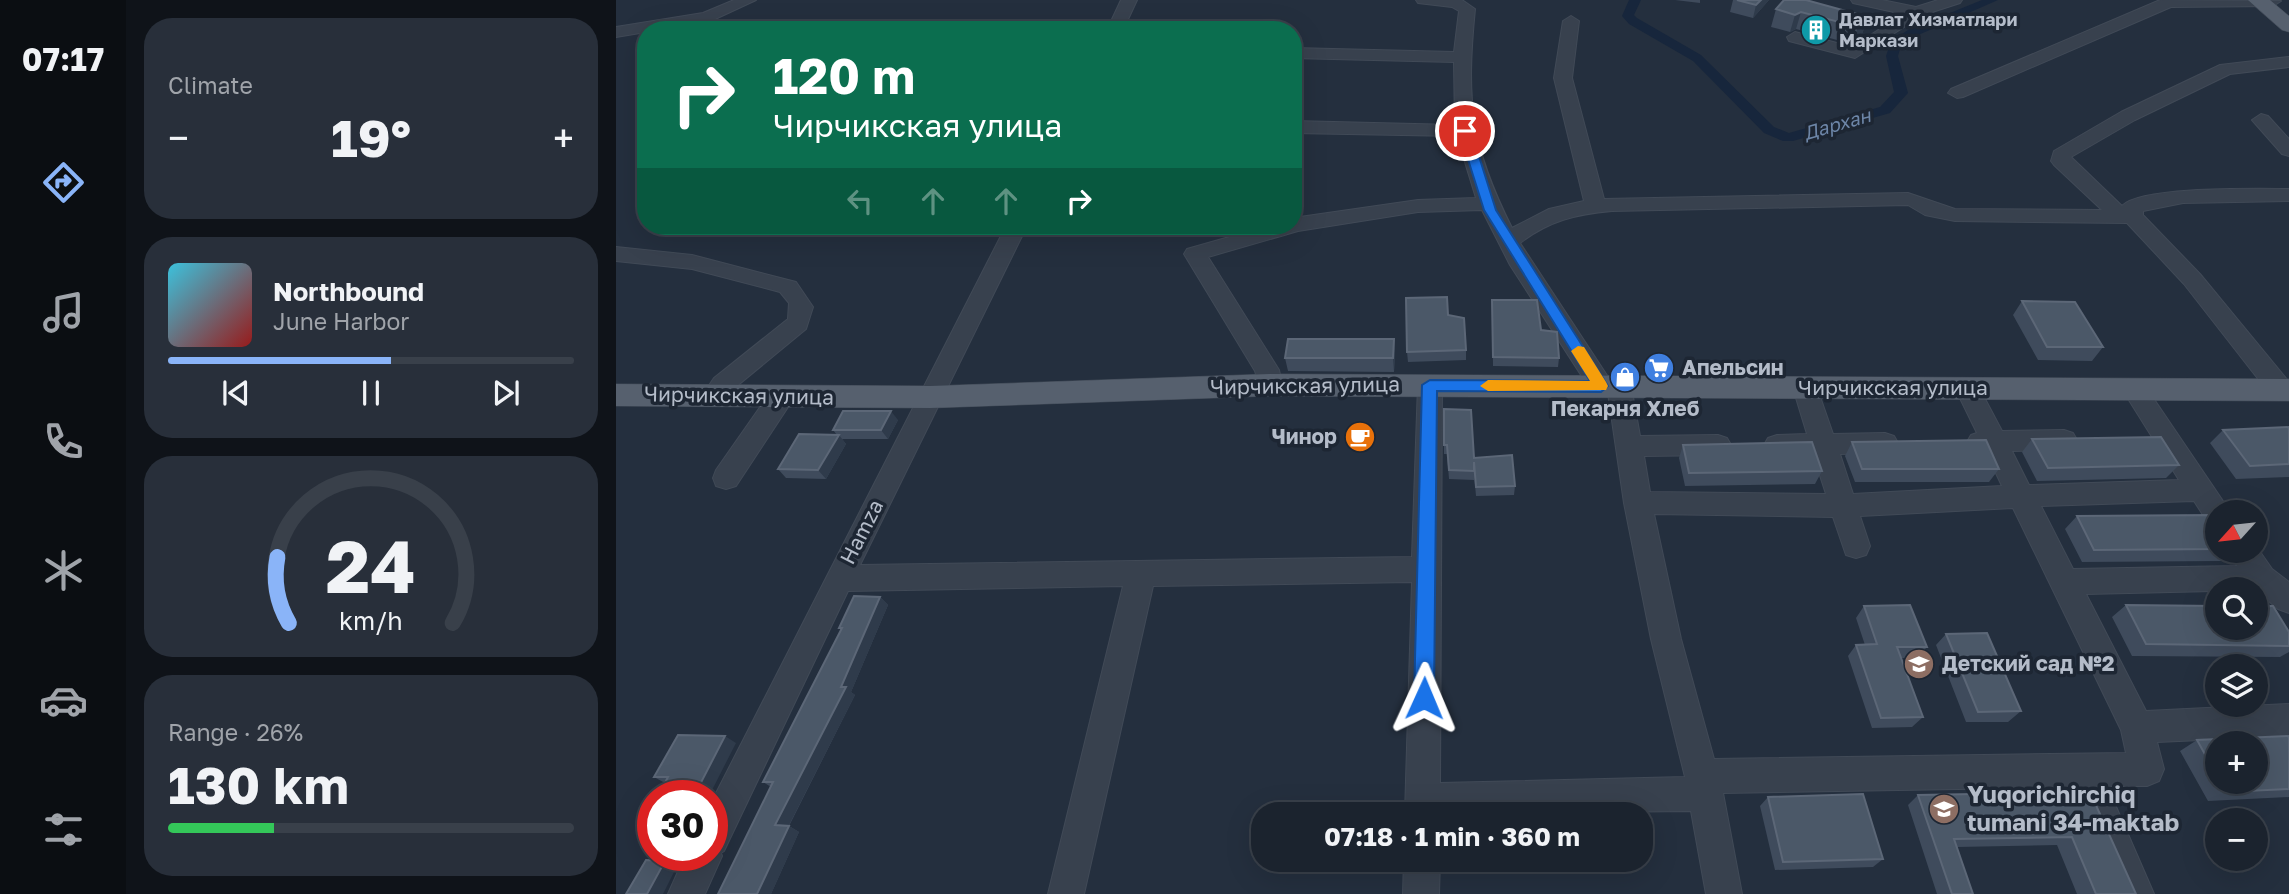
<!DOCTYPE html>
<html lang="en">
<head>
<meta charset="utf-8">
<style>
  body { margin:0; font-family:"Golos Text",sans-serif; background:#282f3a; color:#f1f3f6; height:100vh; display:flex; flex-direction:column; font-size:26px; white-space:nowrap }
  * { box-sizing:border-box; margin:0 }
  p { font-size:23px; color:#a0a4aa }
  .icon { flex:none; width:38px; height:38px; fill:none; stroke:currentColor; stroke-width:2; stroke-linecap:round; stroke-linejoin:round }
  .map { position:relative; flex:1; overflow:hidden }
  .side { display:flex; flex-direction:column; gap:18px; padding:18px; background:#0f1319; width:490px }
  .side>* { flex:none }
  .banner { position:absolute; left:21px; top:21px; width:665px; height:214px; border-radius:28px; box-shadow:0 7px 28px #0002,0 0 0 2px #39404a; background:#0b6e4f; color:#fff; overflow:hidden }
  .needle { width:46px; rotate:243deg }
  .buttons { position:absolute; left:1589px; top:500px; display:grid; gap:14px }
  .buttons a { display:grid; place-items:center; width:63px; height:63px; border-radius:50%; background:#1b232e; box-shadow:0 7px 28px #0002,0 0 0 2px #39404a; font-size:35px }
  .speed { position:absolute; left:21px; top:780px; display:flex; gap:14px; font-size:35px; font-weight:700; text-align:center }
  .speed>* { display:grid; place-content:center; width:91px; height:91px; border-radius:50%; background:#1b232e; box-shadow:0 7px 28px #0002,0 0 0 2px #39404a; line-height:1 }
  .speed .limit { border:10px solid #d22; background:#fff; color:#111 }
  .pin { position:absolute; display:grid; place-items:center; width:60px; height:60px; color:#fff; margin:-30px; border:4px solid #fff; border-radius:50%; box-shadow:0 2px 7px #0007 }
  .me { position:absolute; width:77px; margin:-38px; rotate:1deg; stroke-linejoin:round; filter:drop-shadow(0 0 5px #0008) }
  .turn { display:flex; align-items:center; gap:24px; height:147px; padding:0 21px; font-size:32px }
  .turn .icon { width:91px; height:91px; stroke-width:2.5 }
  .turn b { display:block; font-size:49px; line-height:60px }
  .lanes { display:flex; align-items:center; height:66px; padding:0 21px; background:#0003; justify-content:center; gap:35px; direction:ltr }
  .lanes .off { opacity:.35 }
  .big { font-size:52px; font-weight:700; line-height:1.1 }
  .side .card { flex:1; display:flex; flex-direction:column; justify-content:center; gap:10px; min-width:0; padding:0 24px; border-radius:28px; background:#282f3a }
  .side .dial { align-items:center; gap:0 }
  .dial svg { height:182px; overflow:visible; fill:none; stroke:#39404a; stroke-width:7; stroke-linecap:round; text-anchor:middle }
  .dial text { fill:#f1f3f6; stroke:none }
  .song { display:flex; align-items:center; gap:21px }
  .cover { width:84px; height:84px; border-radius:10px; background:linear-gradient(135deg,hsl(190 70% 55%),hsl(0 70% 35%)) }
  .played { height:7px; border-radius:4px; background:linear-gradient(90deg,#8ab4f8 55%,#39404a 55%) }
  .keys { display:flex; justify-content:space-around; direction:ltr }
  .heat { display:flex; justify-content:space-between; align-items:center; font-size:38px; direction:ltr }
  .charge { height:10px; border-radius:5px; background:linear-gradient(90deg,#34c759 26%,#39404a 0) }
  .trip { position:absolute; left:635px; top:802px; width:402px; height:70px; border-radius:28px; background:#1b232e; box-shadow:0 7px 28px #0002,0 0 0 2px #39404a; font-weight:700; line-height:70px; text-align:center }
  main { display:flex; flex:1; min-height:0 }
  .tab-bar { display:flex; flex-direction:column; width:126px; justify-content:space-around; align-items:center; background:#0b0e12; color:#a0a4aa }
  .tab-bar .icon { width:49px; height:49px }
  .tab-bar .selected { color:#8ab4f8 }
  .tab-bar b { font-size:32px; color:#f1f3f6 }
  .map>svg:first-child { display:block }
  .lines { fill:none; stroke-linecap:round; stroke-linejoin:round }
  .canal { fill:#17263c; fill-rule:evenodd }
  .minor-casing { stroke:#414a57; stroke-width:2 }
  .major-casing { stroke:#414a57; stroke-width:1 }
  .minor { fill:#38414e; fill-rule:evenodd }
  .major { fill:#56606e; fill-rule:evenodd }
  .wall { fill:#3f4b5c; fill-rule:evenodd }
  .shaded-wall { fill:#2f3b4b }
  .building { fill:#4b5868; stroke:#5c6777; stroke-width:2 }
  .route { fill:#1a73e8; stroke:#114b97; stroke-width:2 }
  .slow { fill:#f59e0b }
  .labels { text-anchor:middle; stroke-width:7; stroke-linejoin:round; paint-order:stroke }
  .far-poi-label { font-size:18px; font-weight:bold; fill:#b4bcc9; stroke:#1d2633; text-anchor:start }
  .far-water-label { font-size:19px; font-style:italic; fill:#6d86a8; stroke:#1d2633 }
  .poi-label { font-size:21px; font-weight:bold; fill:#b4bcc9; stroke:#1d2633; text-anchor:start }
  .street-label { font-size:21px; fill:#b4bcc9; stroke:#1d2633 }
  .near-poi-label { font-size:24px; font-weight:bold; fill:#b4bcc9; stroke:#1d2633; text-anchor:start }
</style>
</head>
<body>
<main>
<nav class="tab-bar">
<b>07:17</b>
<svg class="icon selected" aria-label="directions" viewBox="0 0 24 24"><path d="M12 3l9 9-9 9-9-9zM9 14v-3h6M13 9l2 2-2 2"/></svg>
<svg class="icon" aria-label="music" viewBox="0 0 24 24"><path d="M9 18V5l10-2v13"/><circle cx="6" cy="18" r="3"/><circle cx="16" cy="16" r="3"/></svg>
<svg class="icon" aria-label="phone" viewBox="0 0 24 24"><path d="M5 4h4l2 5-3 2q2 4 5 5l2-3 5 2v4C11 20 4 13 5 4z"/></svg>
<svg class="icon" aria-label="climate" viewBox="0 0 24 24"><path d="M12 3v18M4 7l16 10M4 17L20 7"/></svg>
<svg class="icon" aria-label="car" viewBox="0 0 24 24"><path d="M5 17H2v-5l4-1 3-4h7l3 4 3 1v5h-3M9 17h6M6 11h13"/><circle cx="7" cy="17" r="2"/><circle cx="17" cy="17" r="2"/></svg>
<svg class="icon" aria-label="filters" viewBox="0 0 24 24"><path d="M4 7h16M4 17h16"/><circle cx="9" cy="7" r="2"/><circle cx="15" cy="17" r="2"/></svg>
</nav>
<section class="side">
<div class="card"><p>Climate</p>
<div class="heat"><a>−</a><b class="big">19°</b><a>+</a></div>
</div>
<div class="card">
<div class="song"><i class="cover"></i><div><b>Northbound</b><p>June Harbor</p></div></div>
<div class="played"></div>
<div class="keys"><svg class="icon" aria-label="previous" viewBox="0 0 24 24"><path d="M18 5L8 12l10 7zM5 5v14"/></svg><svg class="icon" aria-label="pause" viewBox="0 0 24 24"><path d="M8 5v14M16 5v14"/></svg><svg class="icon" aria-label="next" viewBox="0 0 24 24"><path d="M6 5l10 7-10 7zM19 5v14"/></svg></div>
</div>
<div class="card dial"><svg viewBox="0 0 100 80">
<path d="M14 69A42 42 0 1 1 86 69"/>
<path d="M14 69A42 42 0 0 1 9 40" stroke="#8ab4f8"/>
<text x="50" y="56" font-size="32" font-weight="700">24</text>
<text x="50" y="72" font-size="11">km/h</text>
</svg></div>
<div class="card"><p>Range · 26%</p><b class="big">130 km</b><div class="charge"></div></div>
</section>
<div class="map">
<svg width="1673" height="894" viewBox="0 0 1673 894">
  <rect width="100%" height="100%" fill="#242f3e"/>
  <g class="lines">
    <!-- canal -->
    <path class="canal" d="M1013 0H1025L1018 15 1021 18 1085 55 1158 127 1173 133 1264 107 1278 92 1270 56 1275 41 1292 30 1366 0H1382L1300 36 1285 46 1282 56 1292 93 1274 113 1177 141H1167L1148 133 1077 61 1013 24 1006 16Z"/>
    <!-- minor casing -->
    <g class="minor-casing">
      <path id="minor" d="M118 0H140L97 20 30 30V32L0 37V27L87 13Z
        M505 0H521L507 30H491Z
        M800 0H846L859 9C850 100 854 145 896 228L933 209 968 201 938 78 947 21 955 16 963 21 956 78 988 199 1292 193 1339 209 1486 210 1438 165 1435 161 1438 151 1505 112 1604 65 1673 57V67L1614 74 1519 120 1455 157 1506 206C1525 186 1642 189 1673 189V201L1567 203 1527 211V215L1584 274 1673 382V398L1666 400 1657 398 1568 284 1511 223 1339 221 1309 215 1292 205 996 211C960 214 933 221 904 243L994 380 1003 377 1012 380 1015 386 1024 436 1102 435 1111 438 1115 445 1111 452 1102 455 1028 456 1034 492 1210 494 1197 454 1161 455 1152 452 1148 445 1152 438 1161 435 1191 434 1177 388 1180 382 1189 379 1198 382 1201 388 1217 434 1269 433 1278 436 1282 443 1278 450 1269 453 1224 454 1237 494 1386 486 1370 452 1355 449 1351 442 1355 435 1361 433 1339 388 1342 382 1351 379 1360 382 1386 431 1448 430 1457 433 1461 440 1457 447 1448 450 1396 451 1413 485 1563 480 1506 389 1509 383 1518 380 1527 383 1615 513H1601V524L1591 521 1578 501 1425 506 1457 569 1621 566 1613 551H1640V546L1656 569 1673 582V613L1662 609 1640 590 1470 594 1530 711 1673 704V736L1541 742 1548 769 1543 781 1531 786H1491L1538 894H1502L1457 787 1107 793 1126 894H1090L1075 811 789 814 796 582 537 586 468 894H432L507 586 232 591 108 851 105 853 106 856 89 894H52L69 856H96V801L390 226H411L244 565 796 557 802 385 805 379 814 376 823 379 826 385 824 783 1069 777 1035 639 1008 503 992 393 985 395 976 392 894 265 866 210 802 212 682 231 592 257 663 370 666 385 663 391 654 394 645 391 639 371 568 254 571 249 652 226H677V218L802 200 860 198 841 136 677 133V121L839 125 838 62 677 58V48L838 52 843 11 836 7 802 3ZM1397 508 1505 730 1510 753 1098 759 1065 639 1038 514 1217 517 1230 555 1240 558 1250 555 1254 546 1244 516Z
        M1235 0H1266L1300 7 1322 0H1346L1344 3 1307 15 1239 58 1173 41 1171 37 1179 32 1236 47 1287 14 1237 3Z
        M1544 0 1665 1 1657 6 1555 7 1347 97 1341 98 1332 93 1335 89Z
        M1645 114 1652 116 1673 139V156L1666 154 1636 120Z
        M0 247 76 255 180 282 197 307 190 329 116 390C108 402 104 407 90 403L86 396 98 378 172 319 173 303 164 292 76 269 0 261Z
        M165 388 174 390 178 397 174 404 120 486 110 489 100 486 97 478 100 470 156 390Z
        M788 859H824L823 894H787Z"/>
    </g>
    <!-- major casing -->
    <g class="major-casing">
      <path id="major" d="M1632 0H1654L1673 16V32L1666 30Z
        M654 374 1673 379V401L654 396 314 408 0 406V384L314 386Z"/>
    </g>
    <!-- minor -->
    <use href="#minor" class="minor"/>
    <!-- major -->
    <use href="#major" class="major"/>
  </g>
  <!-- wall -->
  <path class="wall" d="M1059 0H1084V3Z
    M1117 0H1153L1137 18 1114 12Z
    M1160 9 1252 17 1246 34 1236 44 1180 29 1174 32 1155 27Z
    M876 300 925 330 943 358 942 367 877 366Z
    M1406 301 1487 347 1476 361 1422 360 1397 315Z
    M778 339 779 353 778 372 672 371 669 358Z
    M850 350V360L792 362 791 352Z
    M828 409 858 458 899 486 898 495 860 496 858 474V480L833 479 831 454H828Z
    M282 420 272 439H226L230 444 210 479 170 478 162 469 221 435 217 430Z
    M1673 427V477L1620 479 1594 443 1607 430Z
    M1416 439 1563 465 1550 478 1421 481 1406 452Z
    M1236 442 1383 469 1373 482H1239L1229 456Z
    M1067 445 1206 471 1199 484 1069 486 1063 458Z
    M1461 516 1601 520V551H1616L1605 561 1466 562 1449 529Z
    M264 597 272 605 235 692 239 695 173 826 183 832 155 894V787L147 782 225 630 223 628Z
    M1510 605 1673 632V652L1664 657 1516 656 1496 617Z
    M1248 606 1311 647 1301 658H1285L1307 717 1296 727 1256 728 1232 656 1240 645H1249L1240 618Z
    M1330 634 1405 711 1392 722H1350L1320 645Z
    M1673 736V797L1592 801 1564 751 1581 740ZM1601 744 1640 782H1601Z
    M120 743 49 783 38 777Z
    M1474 792 1520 894H1461L1441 845 1341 847 1357 894H1321L1292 805 1302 795Z
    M1152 797 1267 859 1257 867 1159 870 1144 806Z
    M37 805V837L23 831Z"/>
  <!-- shaded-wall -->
  <path class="shaded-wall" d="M1145 0H1153L1137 18 1140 5Z
    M1185 12 1180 29 1174 32 1179 15Z
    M1252 17 1246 34 1236 44 1242 27Z
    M778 339 779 353 778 372 777 358Z
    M275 411 282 420 272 439 265 430Z
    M223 435 230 444 210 479 202 470Z
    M264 597 272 605 235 692 239 695 170 831 159 825 225 687Z
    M109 736 120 743 93 796H78Z
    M173 826 183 832 155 894H141Z
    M49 861 61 866 47 894H31Z"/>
  <!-- building -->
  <path class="building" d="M1121 0H1145L1140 5Z
    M1168 0H1190L1252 17 1242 27 1185 12 1179 15 1160 9Z
    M831 297 832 315 848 318 850 350 791 352 790 298Z
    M876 300H921L925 330 941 332 943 358 877 357Z
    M1406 301 1459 302 1487 347H1431Z
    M672 339H778L777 358H669Z
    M828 409 855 410 858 458 896 455 899 486 860 487 858 462V471L833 470 831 445H828Z
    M227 411H275L265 430H217Z
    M1673 427V464L1634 466 1607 430Z
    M183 434 223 435 202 470 162 469Z
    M1545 437 1563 465 1432 468 1416 439Z
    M1370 440 1383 469H1246L1236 442Z
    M1196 442 1206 471 1073 473 1067 445Z
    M1598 515 1601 520V549L1478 550 1461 516Z
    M238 596 264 597 225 687H230L159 825 173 826 141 894H102L157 782H147L226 628H223Z
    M1294 605 1311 647H1281L1307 717 1265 718 1240 645 1261 644 1248 606Z
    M1510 605 1601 606V628H1640V606H1657L1673 632V646L1530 644Z
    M1371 633 1405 711 1362 712 1330 634Z
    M62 735 109 736 78 796H42L52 777H38Z
    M1673 736V789L1610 792 1605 782H1640V744H1601V776L1581 740Z
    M1474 792 1520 894H1480L1456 837 1338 839 1357 894H1336L1302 795Z
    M1247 794 1267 859 1167 862 1152 797Z
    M37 805V831H23Z
    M30 860 49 861 31 894H10Z"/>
  <!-- route -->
  <path class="route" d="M849 127 855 131 880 210 992 386 985 392 821 391 818 698 815 704 808 707 801 704 798 698 806 385 814 380 974 381 868 210 843 131Z"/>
  <!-- slow -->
  <path class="slow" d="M962 346 968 347 990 382 992 386 990 390 872 391 864 386 872 380 974 381 955 351Z"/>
  <!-- icons -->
  <defs>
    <g id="building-disc" transform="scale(1.575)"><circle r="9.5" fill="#0f9aa8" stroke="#1d2633"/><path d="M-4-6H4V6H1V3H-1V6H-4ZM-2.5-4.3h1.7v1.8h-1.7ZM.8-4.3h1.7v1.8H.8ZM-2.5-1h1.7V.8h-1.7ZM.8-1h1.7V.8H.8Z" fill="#fff"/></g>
    <g id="supermarket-disc" transform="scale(1.575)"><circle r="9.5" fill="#3f7fe0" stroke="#1d2633"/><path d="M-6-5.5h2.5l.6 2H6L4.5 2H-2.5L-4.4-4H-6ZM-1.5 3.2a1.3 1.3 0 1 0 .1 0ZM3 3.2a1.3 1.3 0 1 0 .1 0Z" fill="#fff"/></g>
    <g id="shop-disc" transform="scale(1.575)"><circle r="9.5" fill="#3f7fe0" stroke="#1d2633"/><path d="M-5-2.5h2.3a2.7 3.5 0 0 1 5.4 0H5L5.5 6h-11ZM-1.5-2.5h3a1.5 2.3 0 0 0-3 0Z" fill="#fff"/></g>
    <g id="cafe-disc" transform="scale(1.575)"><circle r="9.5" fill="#e8710a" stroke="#1d2633"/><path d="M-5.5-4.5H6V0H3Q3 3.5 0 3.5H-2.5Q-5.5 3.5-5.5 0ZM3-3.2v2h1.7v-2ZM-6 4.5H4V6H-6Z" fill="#fff"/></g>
    <g id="school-disc" transform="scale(1.575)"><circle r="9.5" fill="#8d6e63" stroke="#1d2633"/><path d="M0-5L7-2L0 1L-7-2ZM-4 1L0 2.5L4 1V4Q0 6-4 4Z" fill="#fff"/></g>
  </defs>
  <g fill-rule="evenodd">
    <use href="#building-disc" x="1200" y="30"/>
    <use href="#supermarket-disc" x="1043" y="368"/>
    <use href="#shop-disc" x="1009" y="377"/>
    <use href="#cafe-disc" x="744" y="437"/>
    <use href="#school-disc" x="1303" y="664"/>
    <use href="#school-disc" x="1328" y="809"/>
  </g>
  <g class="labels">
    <!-- far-poi labels -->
    <g class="far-poi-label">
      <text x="1223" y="26">Давлат Хизматлари<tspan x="1223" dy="21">Маркази</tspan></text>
    </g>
    <!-- far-water labels -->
    <g class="far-water-label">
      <text transform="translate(1221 124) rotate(-16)" y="7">Дархан</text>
    </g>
    <!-- poi labels -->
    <g class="poi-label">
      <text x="1066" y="375">Апельсин</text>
      <text x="1009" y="416" text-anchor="middle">Пекарня Хлеб</text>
      <text x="721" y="444" text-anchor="end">Чинор</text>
      <text x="1326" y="671">Детский сад №2</text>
    </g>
    <!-- street labels -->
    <g class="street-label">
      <text transform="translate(689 386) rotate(-1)" y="7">Чирчикская улица</text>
      <text x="1277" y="395">Чирчикская улица</text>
      <text transform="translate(123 396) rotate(1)" y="7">Чирчикская улица</text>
      <text transform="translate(246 532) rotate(-63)" y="7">Hamza</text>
    </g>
    <!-- near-poi labels -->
    <g class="near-poi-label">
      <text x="1351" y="803">Yuqorichirchiq<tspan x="1351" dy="28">tumani 34-maktab</tspan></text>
    </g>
  </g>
</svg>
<div class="buttons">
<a><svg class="needle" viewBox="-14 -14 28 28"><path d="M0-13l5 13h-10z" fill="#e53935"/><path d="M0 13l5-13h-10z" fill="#a0a4aa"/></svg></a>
<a><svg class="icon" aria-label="search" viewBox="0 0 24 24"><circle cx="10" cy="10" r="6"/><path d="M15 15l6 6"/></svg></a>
<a><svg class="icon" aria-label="layers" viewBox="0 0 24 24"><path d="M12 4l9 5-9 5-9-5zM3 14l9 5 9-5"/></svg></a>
<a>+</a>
<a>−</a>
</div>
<div class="speed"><div class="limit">30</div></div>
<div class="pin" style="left:849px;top:131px;background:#d93025"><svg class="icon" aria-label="arrive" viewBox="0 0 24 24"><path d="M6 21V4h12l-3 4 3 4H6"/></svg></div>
<svg class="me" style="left:808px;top:698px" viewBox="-20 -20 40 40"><path d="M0-17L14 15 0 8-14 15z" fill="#1a73e8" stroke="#fff" stroke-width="4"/></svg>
<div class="trip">07:18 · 1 min · 360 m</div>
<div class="banner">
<div class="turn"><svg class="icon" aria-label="right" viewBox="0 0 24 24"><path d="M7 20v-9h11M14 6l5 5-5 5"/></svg><div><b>120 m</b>Чирчикская улица</div></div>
<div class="lanes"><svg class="icon off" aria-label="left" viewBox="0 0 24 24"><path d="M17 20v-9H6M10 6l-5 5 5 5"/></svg><svg class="icon off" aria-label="ahead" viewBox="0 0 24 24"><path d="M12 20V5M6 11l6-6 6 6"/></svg><svg class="icon off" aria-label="ahead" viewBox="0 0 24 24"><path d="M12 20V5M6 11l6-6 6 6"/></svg><svg class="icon" aria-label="right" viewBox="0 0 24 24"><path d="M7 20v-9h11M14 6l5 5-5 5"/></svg></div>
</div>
</div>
</main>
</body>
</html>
